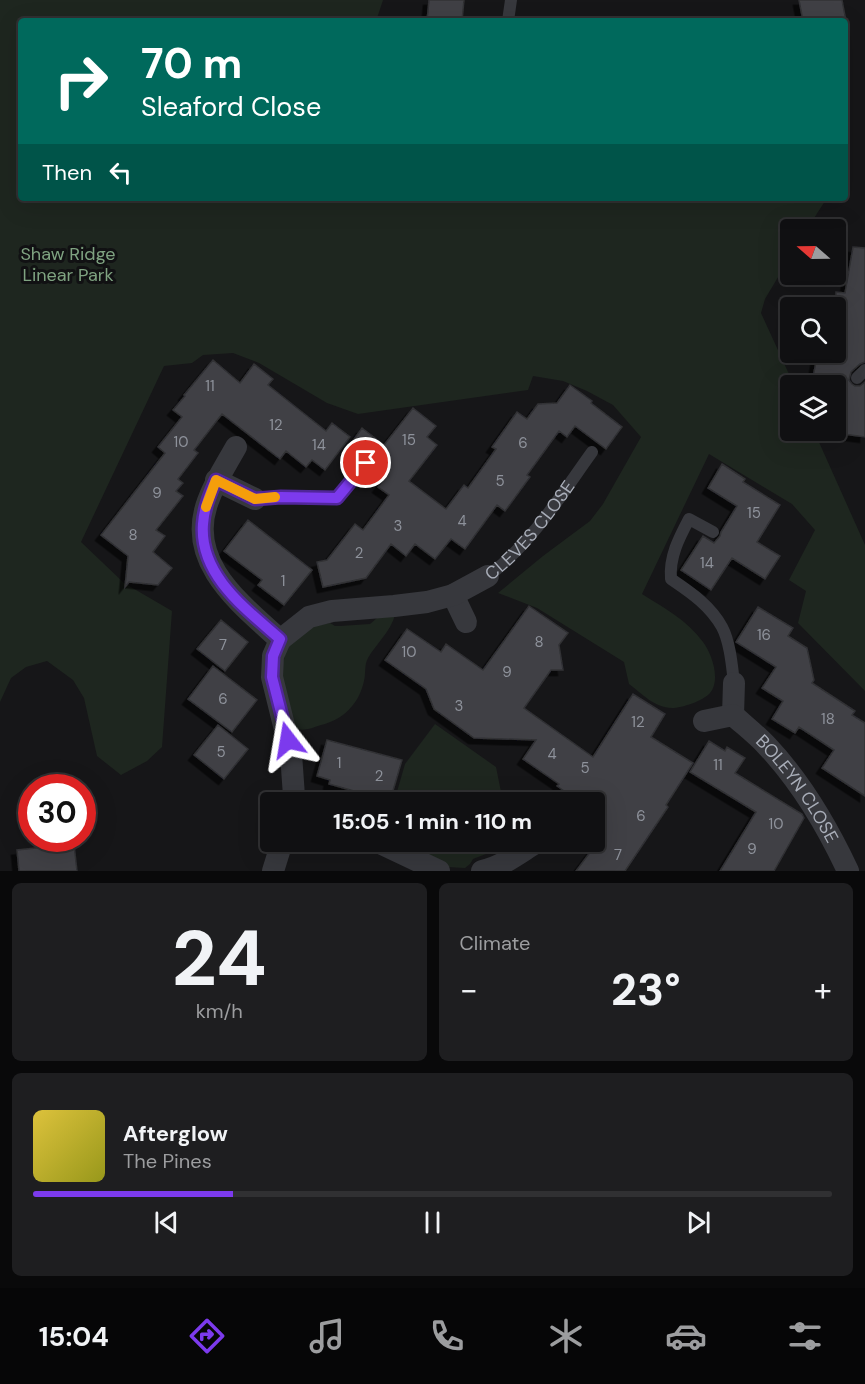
<!DOCTYPE html>
<html lang="en">
<head>
<meta charset="utf-8">
<style>
  body { margin:0; font-family:"DM Sans",sans-serif; background:#1e1e20; color:#f1f3f6; height:100vh; display:flex; flex-direction:column; font-size:22px; white-space:nowrap }
  * { box-sizing:border-box; margin:0 }
  p { font-size:20px; color:#9c9d9f }
  .icon { flex:none; width:33px; height:33px; fill:none; stroke:currentColor; stroke-width:2; stroke-linecap:round; stroke-linejoin:round }
  .map { position:relative; height:871px; overflow:hidden }
  .sheet { display:flex; flex-direction:column; gap:12px; padding:12px; background:#09090a; flex:1 }
  .sheet>* { flex:none }
  .top-card { position:absolute; left:18px; top:18px; width:830px; height:183px; border-radius:6px; box-shadow:0 6px 24px #0002,0 0 0 2px #303032; background:#00695c; color:#fff; overflow:hidden }
  .needle { width:39px; rotate:290deg }
  .buttons { position:absolute; left:780px; top:219px; display:grid; gap:12px }
  .buttons a { display:grid; place-items:center; width:66px; height:66px; border-radius:6px; background:#101012; box-shadow:0 6px 24px #0002,0 0 0 2px #303032; font-size:30px }
  .speed { position:absolute; left:18px; top:774px; display:flex; gap:12px; font-size:30px; font-weight:700; text-align:center }
  .speed>* { display:grid; place-content:center; width:78px; height:78px; border-radius:50%; background:#101012; box-shadow:0 6px 24px #0002,0 0 0 2px #303032; line-height:1 }
  .speed .limit { border:9px solid #d22; background:#fff; color:#111 }
  .pin { position:absolute; display:grid; place-items:center; width:51px; height:51px; color:#fff; margin:-26px; border:3px solid #fff; border-radius:50%; box-shadow:0 2px 6px #0007 }
  .me { position:absolute; width:66px; margin:-33px; rotate:346deg; stroke-linejoin:round; filter:drop-shadow(0 0 4px #0008) }
  .turn { display:flex; align-items:center; gap:21px; height:126px; padding:0 24px; font-size:27px }
  .turn .icon { width:78px; height:78px; stroke-width:2.5 }
  .turn b { display:block; font-size:42px; line-height:51px }
  .then { display:flex; align-items:center; height:57px; padding:0 24px; background:#0003; gap:12px; font-size:22px }
  .big { font-size:45px; font-weight:700; line-height:1.1 }
  .sheet .widget { flex:1; display:flex; flex-direction:column; justify-content:center; gap:9px; min-width:0; padding:0 21px; border-radius:9px; background:#1e1e20 }
  .sheet .dial { align-items:center; gap:0 }
  .dial b { font-size:78px; line-height:1 }
  .song { display:flex; align-items:center; gap:18px }
  .cover { width:72px; height:72px; border-radius:9px; background:linear-gradient(135deg,hsl(50 70% 55%),hsl(60 70% 35%)) }
  .played { height:6px; border-radius:3px; background:linear-gradient(90deg,#7c3aed 25%,#303032 25%) }
  .keys { display:flex; justify-content:space-around; direction:ltr }
  .heat { display:flex; justify-content:space-between; align-items:center; font-size:33px; direction:ltr }
  .sheet .tiles { flex:1; display:grid; gap:12px; grid-template-columns:1fr 1fr }
  .widget:last-child { grid-column:span 2 }
  .trip { position:absolute; left:260px; top:792px; width:345px; height:60px; border-radius:6px; background:#101012; box-shadow:0 6px 24px #0002,0 0 0 2px #303032; font-weight:700; line-height:60px; text-align:center }
  .menu { display:flex; height:96px; justify-content:space-around; align-items:center; background:#060607; color:#9c9d9f }
  .menu .icon { width:42px; height:42px }
  .menu .on { color:#7c3aed }
  .menu b { font-size:27px; color:#f1f3f6 }
  .map>svg:first-child { display:block }
  .green { fill:#1e261f }
  .building { fill:#404145; stroke:#303034; stroke-width:1.5; filter:url(#shadow) }
  .lines { fill:none; stroke-linecap:round; stroke-linejoin:round }
  .service { stroke:#37383d; stroke-width:12 }
  .minor { stroke:#37383d; stroke-width:22 }
  .route-casing { stroke:#51269a; stroke-width:15 }
  .route { stroke:#7c3aed; stroke-width:10 }
  .slow { stroke:#f59e0b; stroke-width:10 }
  .labels { text-anchor:middle; stroke-width:6; stroke-linejoin:round; paint-order:stroke }
  .number-label { font-size:15px; fill:#8e929b }
  .park-label { font-size:18px; fill:#7fa381; stroke:#111113 }
  .street-label { font-size:18px; fill:#a8adb8; stroke:#111113 }
</style>
</head>
<body>
<div class="map">
<svg width="865" height="871" viewBox="0 0 865 871">
  <defs>
    <filter id="shadow"><feDropShadow dx="-5.5" dy="5.5" stdDeviation="0" flood-color="#0009"/></filter>
  </defs>
  <rect width="100%" height="100%" fill="#161618"/>
  <!-- green -->
  <path class="green" d="M0 0H383L376 21H21V198H827L807 229 790 230V257L765 299 761 313 794 385 790 386V430L814 431 865 545V691L798 623 806 591 789 580 815 530 792 504 709 454 642 594C664 608 687 620 703 642 712 654 721 680 710 693 703 701 682 708 672 708 655 708 641 693 629 684L624 662 537 608 498 593 543 556 590 521 603 504 641 437 613 405 587 391 563 381 533 376 528 390 358 414 327 403 259 363 233 353 203 355 192 363 164 366 81 542 124 583 172 611 162 747 147 761 121 775 97 756 84 698 73 680 47 661 26 667 11 678 0 702Z
    M395 615C391 631 376 644 368 658 364 665 366 674 364 681 359 704 343 720 321 725 312 728 303 732 294 728L283 681V663L287 647 304 628 330 623 335 626H340L370 624 377 618Z
    M435 724 496 767 503 802H394L405 764Z
    M413 842H504L491 852 473 859 470 864 465 868 448 867 424 856 422 848Z"/>
  <!-- building -->
  <path class="building" d="M429 0H464L462 21H427Z
    M799 0H842L846 21H803Z
    M853 247 865 248V362L860 364 851 372 849 380 852 384 855 386H860L865 382V437L836 433V386L812 382 818 352H836V292L845 293Z
    M213 360 240 383 254 364 273 379 268 385 326 431 332 423 350 437 325 470 312 460 306 467 286 451 280 459 222 414 194 450 198 453 178 479 183 483 176 491 183 496 156 530 165 536 153 552 172 568 158 585 129 582 125 587 128 556 101 535 165 453 158 447 182 417 173 410 185 396 184 395Z
    M570 385 592 401 591 403 622 427 606 449 575 426 567 437 559 431 527 475 530 477 505 511 497 505 465 549 451 539 435 559 415 544 406 556 391 544 366 578 323 587 317 562 327 560 355 524 363 530 389 495 378 487 385 478 372 468 374 464 372 457 368 455H364L359 458 347 449 362 428 384 445 413 408 436 426 427 437 437 445 409 481 446 509 464 485 468 488 496 449 492 447 517 412 527 419 538 404 557 403Z
    M722 464 745 479 743 482 780 505 757 542 780 556 765 579 732 558 711 590 681 570 703 536 714 543 720 536 721 532 737 506 708 488Z
    M248 520 312 570 284 605 258 585 262 580 224 551Z
    M529 606 568 633 559 645 563 670H551L524 708 593 757 633 694 665 714 651 737 693 763 666 805 668 807 625 871H576L594 847V802H580L557 786 559 784 523 759 536 740 474 738 434 709 426 689 385 660 407 629 441 652 446 644 483 670Z
    M758 607 793 628 788 636 807 648 814 680 812 683 855 711 852 715 865 723V796L822 768 834 750 799 727 795 733 772 719 783 701 762 688 776 667 736 642Z
    M221 620 248 642 225 671 197 649Z
    M213 666 257 700 232 732 188 699Z
    M218 725 248 749 224 779 194 755Z
    M327 740 402 760 390 801 329 784 330 780 317 776Z
    M709 741 725 751 727 747 745 758 735 773 802 814 804 818 774 871H720L756 812 690 772Z
    M74 844 77 871H19L17 850Z"/>
  <g class="lines">
    <!-- service -->
    <g class="service">
      <path d="M508 21 511 0"/>
      <path d="M857 378 865 370"/>
      <path d="M255 499 281 497 337 498 366 463"/>
      <path d="M713 532 689 519C679 538 669 557 671 579 690 592 710 605 722 627 730 642 732 666 734 683"/>
      <path id="s1" d="M488 576C532 543 561 495 592 452"/>
    </g>
    <!-- minor -->
    <g class="minor">
      <path d="M236 447C226 465 215 481 208 501 185 562 240 603 280 640L273 656 272 677 291 754 294 796 293 802"/>
      <path d="M216 480 255 499"/>
      <path d="M453 595 466 622"/>
      <path d="M280 640 309 617 332 611 394 606 427 602 453 595 488 576"/>
      <path d="M733 715 734 683"/>
      <path id="s2" d="M704 721 733 715C744 725 757 735 767 746 801 782 827 826 848 871"/>
      <path d="M378 842 439 871"/>
      <path d="M273 871 282 842"/>
      <path d="M482 871C501 867 518 854 534 844L532 842"/>
    </g>
  </g>
  <g class="lines">
    <!-- route casing -->
    <g class="route-casing">
      <path id="route" d="M288 740 272 677 273 656 280 639C246 609 199 575 203 524 204 508 210 494 216 480L255 499 281 497 337 498 366 463"/>
    </g>
    <!-- route -->
    <use href="#route" class="route"/>
    <!-- slow -->
    <path class="slow" d="M206 507 216 480 255 499 275 497"/>
  </g>
  <g class="labels">
    <!-- number labels -->
    <g class="number-label">
      <text x="210" y="391">11</text>
      <text x="276" y="430">12</text>
      <text x="409" y="445">15</text>
      <text x="181" y="447">10</text>
      <text x="523" y="448">6</text>
      <text x="319" y="450">14</text>
      <text x="500" y="486">5</text>
      <text x="157" y="498">9</text>
      <text x="754" y="518">15</text>
      <text x="462" y="526">4</text>
      <text x="398" y="531">3</text>
      <text x="133" y="540">8</text>
      <text x="359" y="558">2</text>
      <text x="707" y="568">14</text>
      <text x="283" y="586">1</text>
      <text x="764" y="640">16</text>
      <text x="539" y="647">8</text>
      <text x="223" y="650">7</text>
      <text x="409" y="657">10</text>
      <text x="507" y="677">9</text>
      <text x="223" y="704">6</text>
      <text x="459" y="711">3</text>
      <text x="828" y="724">18</text>
      <text x="638" y="727">12</text>
      <text x="221" y="757">5</text>
      <text x="552" y="759">4</text>
      <text x="339" y="768">1</text>
      <text x="718" y="770">11</text>
      <text x="585" y="773">5</text>
      <text x="379" y="781">2</text>
      <text x="641" y="821">6</text>
      <text x="776" y="829">10</text>
      <text x="752" y="854">9</text>
      <text x="618" y="860">7</text>
    </g>
    <!-- park labels -->
    <g class="park-label">
      <text x="68" y="260">Shaw Ridge<tspan x="68" dy="21">Linear Park</tspan></text>
    </g>
    <!-- street labels -->
    <g class="street-label">
      <text dy="6" stroke="none"><textPath href="#s1" startOffset="62">CLEVES CLOSE</textPath></text>
      <text dy="6" stroke="none"><textPath href="#s2" startOffset="128">BOLEYN CLOSE</textPath></text>
    </g>
  </g>
</svg>
<div class="buttons">
<a><svg class="needle" viewBox="-14 -14 28 28"><path d="M0-13l5 13h-10z" fill="#e53935"/><path d="M0 13l5-13h-10z" fill="#9c9d9f"/></svg></a>
<a><svg class="icon" aria-label="search" viewBox="0 0 24 24"><circle cx="10" cy="10" r="6"/><path d="M15 15l6 6"/></svg></a>
<a><svg class="icon" aria-label="layers" viewBox="0 0 24 24"><path d="M12 4l9 5-9 5-9-5zM3 14l9 5 9-5"/></svg></a>
</div>
<div class="speed"><div class="limit">30</div></div>
<div class="pin" style="left:366px;top:463px;background:#d93025"><svg class="icon" aria-label="arrive" viewBox="0 0 24 24"><path d="M6 21V4h12l-3 4 3 4H6"/></svg></div>
<svg class="me" style="left:288px;top:740px" viewBox="-20 -20 40 40"><path d="M0-17L14 15 0 8-14 15z" fill="#7c3aed" stroke="#fff" stroke-width="4"/></svg>
<div class="trip">15:05 · 1 min · 110 m</div>
<div class="top-card">
<div class="turn"><svg class="icon" aria-label="right" viewBox="0 0 24 24"><path d="M7 20v-9h11M14 6l5 5-5 5"/></svg><div><b>70 m</b>Sleaford Close</div></div>
<div class="then">Then<svg class="icon" aria-label="left" viewBox="0 0 24 24"><path d="M17 20v-9H6M10 6l-5 5 5 5"/></svg></div>
</div>
</div>
<section class="sheet">
<div class="tiles">
<div class="widget dial"><b>24</b><p>km/h</p></div>
<div class="widget"><p>Climate</p>
<div class="heat"><a>−</a><b class="big">23°</b><a>+</a></div>
</div>
<div class="widget">
<div class="song"><i class="cover"></i><div><b>Afterglow</b><p>The Pines</p></div></div>
<div class="played"></div>
<div class="keys"><svg class="icon" aria-label="previous" viewBox="0 0 24 24"><path d="M18 5L8 12l10 7zM5 5v14"/></svg><svg class="icon" aria-label="pause" viewBox="0 0 24 24"><path d="M8 5v14M16 5v14"/></svg><svg class="icon" aria-label="next" viewBox="0 0 24 24"><path d="M6 5l10 7-10 7zM19 5v14"/></svg></div>
</div>
</div>
</section>
<nav class="menu">
<b>15:04</b>
<svg class="icon on" aria-label="directions" viewBox="0 0 24 24"><path d="M12 3l9 9-9 9-9-9zM9 14v-3h6M13 9l2 2-2 2"/></svg>
<svg class="icon" aria-label="music" viewBox="0 0 24 24"><path d="M9 18V5l10-2v13"/><circle cx="6" cy="18" r="3"/><circle cx="16" cy="16" r="3"/></svg>
<svg class="icon" aria-label="phone" viewBox="0 0 24 24"><path d="M5 4h4l2 5-3 2q2 4 5 5l2-3 5 2v4C11 20 4 13 5 4z"/></svg>
<svg class="icon" aria-label="climate" viewBox="0 0 24 24"><path d="M12 3v18M4 7l16 10M4 17L20 7"/></svg>
<svg class="icon" aria-label="car" viewBox="0 0 24 24"><path d="M5 17H2v-5l4-1 3-4h7l3 4 3 1v5h-3M9 17h6M6 11h13"/><circle cx="7" cy="17" r="2"/><circle cx="17" cy="17" r="2"/></svg>
<svg class="icon" aria-label="filters" viewBox="0 0 24 24"><path d="M4 7h16M4 17h16"/><circle cx="9" cy="7" r="2"/><circle cx="15" cy="17" r="2"/></svg>
</nav>
</body>
</html>
